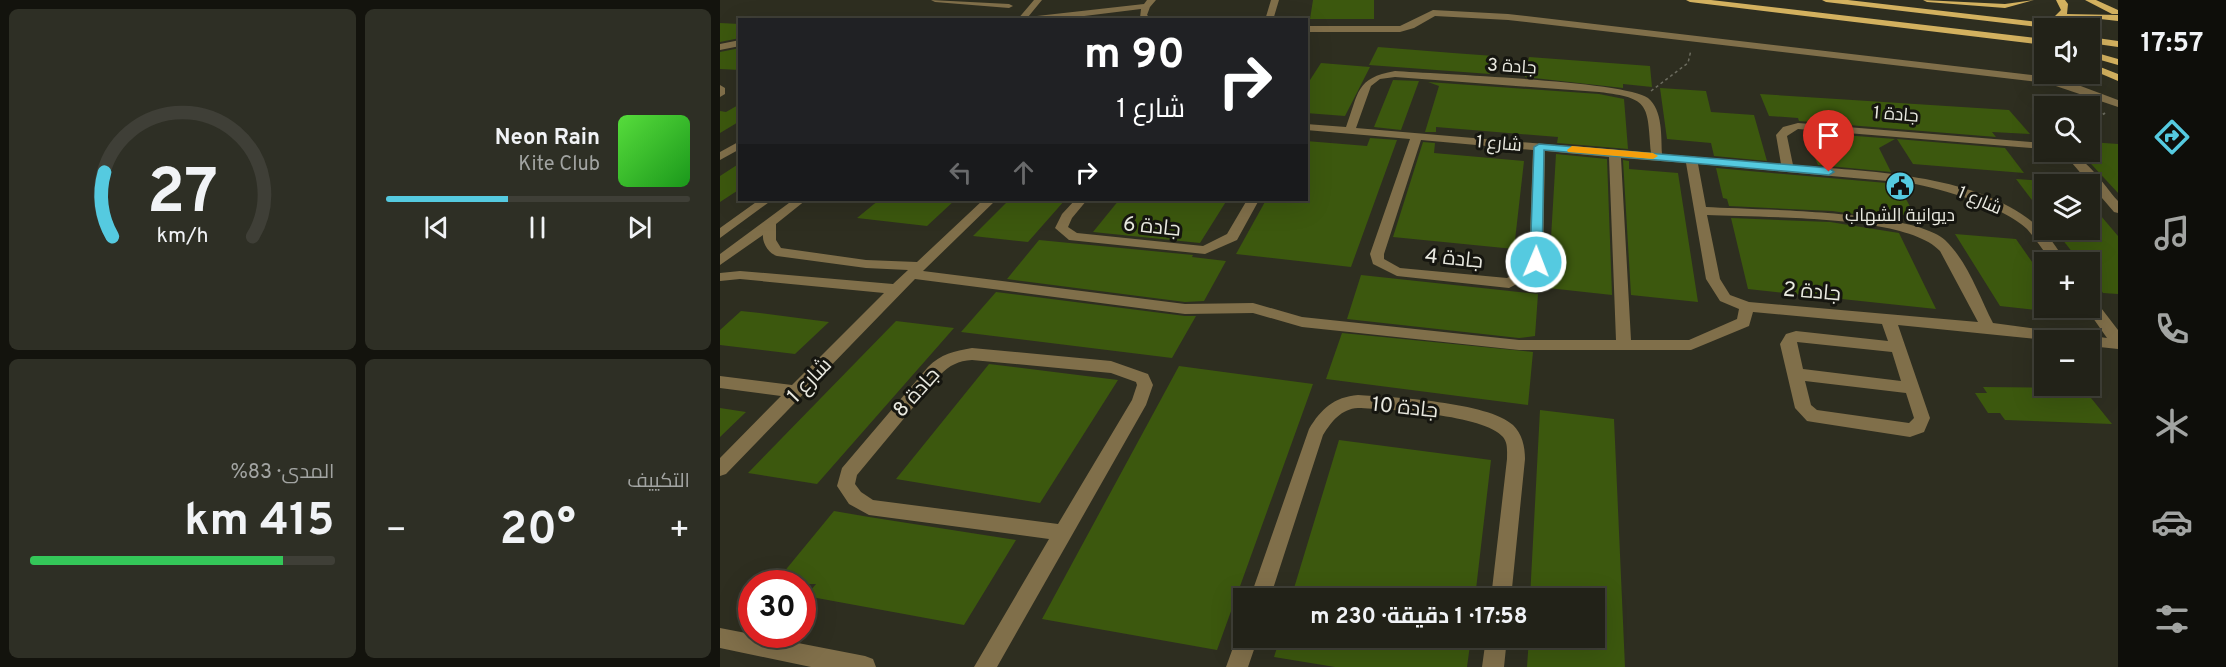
<!DOCTYPE html>
<html lang="ar">
<head>
<meta charset="utf-8">
<style>
  body { margin:0; font-family:Overpass,Cairo,sans-serif; background:#2e2f25; color:#f1f3f6; direction:rtl; height:100vh; display:flex; flex-direction:column; font-size:22px; white-space:nowrap }
  * { box-sizing:border-box; margin:0 }
  p { font-size:20px; color:#a2a4a2 }
  .icon { flex:none; width:33px; height:33px; fill:none; stroke:currentColor; stroke-width:2; stroke-linecap:round; stroke-linejoin:round }
  .map { position:relative; flex:1; overflow:hidden; direction:ltr }
  .sheet { display:flex; flex-direction:column; gap:9px; padding:9px; background:#13130d; width:720px }
  .sheet>* { flex:none }
  .hud { position:absolute; left:18px; top:18px; width:570px; height:183px; border-radius:0px; box-shadow:0 6px 24px #0002,0 0 0 2px #3f3f37; direction:rtl; background:#202124; color:#fff; overflow:hidden }
  .buttons { position:absolute; left:1314px; top:18px; display:grid; gap:12px }
  .buttons a { display:grid; place-items:center; width:66px; height:66px; border-radius:0px; background:#222218; box-shadow:0 6px 24px #0002,0 0 0 2px #3f3f37; font-size:30px }
  .speed { position:absolute; left:18px; top:570px; display:flex; gap:12px; font-size:30px; font-weight:700; text-align:center }
  .speed>* { display:grid; place-content:center; width:78px; height:78px; border-radius:50%; background:#222218; box-shadow:0 6px 24px #0002,0 0 0 2px #3f3f37; line-height:1 }
  .speed .limit { border:9px solid #d22; background:#fff; color:#111 }
  .pin { position:absolute; display:grid; place-items:center; width:51px; height:51px; color:#fff; margin:-62px -26px; border-radius:50% 50% 50% 0; rotate:-45deg; box-shadow:0 0 6px #0007 }
  .pin .icon { rotate:45deg }
  .me { position:absolute; width:66px; margin:-33px; rotate:1deg; stroke-linejoin:round; filter:drop-shadow(0 0 4px #0008) }
  .turn { display:flex; align-items:center; gap:21px; height:126px; padding:0 24px; font-size:27px }
  .turn .icon { width:78px; height:78px; stroke-width:2.5 }
  .turn b { display:block; font-size:42px; line-height:51px }
  .lanes { display:flex; align-items:center; height:57px; padding:0 24px; background:#0003; justify-content:center; gap:30px; direction:ltr }
  .lanes .off { opacity:.35 }
  .big { font-size:45px; font-weight:700; line-height:1.1 }
  .sheet .card { flex:1; display:flex; flex-direction:column; justify-content:center; gap:9px; min-width:0; padding:0 21px; border-radius:9px; background:#2e2f25 }
  .sheet .dial { align-items:center; gap:0 }
  .dial svg { height:156px; overflow:visible; fill:none; stroke:#3f3f37; stroke-width:7; stroke-linecap:round; text-anchor:middle }
  .dial text { fill:#f1f3f6; stroke:none }
  .song { display:flex; align-items:center; gap:18px }
  .cover { width:72px; height:72px; border-radius:9px; background:linear-gradient(135deg,hsl(110 70% 55%),hsl(120 70% 35%)) }
  .played { height:6px; border-radius:3px; background:linear-gradient(90deg,#55cae0 40%,#3f3f37 40%) }
  .keys { display:flex; justify-content:space-around; direction:ltr }
  .heat { display:flex; justify-content:space-between; align-items:center; font-size:33px; direction:ltr }
  .charge { height:9px; border-radius:4px; background:linear-gradient(90deg,#34c759 83%,#3f3f37 0) }
  .sheet .tiles { flex:1; display:grid; gap:9px; grid-template-columns:repeat(2,1fr) }
  .trip { position:absolute; left:513px; top:588px; width:372px; height:60px; border-radius:0px; background:#222218; box-shadow:0 6px 24px #0002,0 0 0 2px #3f3f37; font-weight:700; line-height:60px; text-align:center; direction:rtl }
  main { display:flex; flex:1; min-height:0 }
  .menu { display:flex; flex-direction:column; width:108px; justify-content:space-around; align-items:center; background:#0e0e0a; color:#a2a4a2 }
  .menu .icon { width:42px; height:42px }
  .menu .on { color:#55cae0 }
  .menu b { font-size:27px; color:#f1f3f6 }
  .map>svg:first-child { display:block }
  .building { fill:#3c580e }
  .lines { fill:none; stroke-linecap:round; stroke-linejoin:round }
  .path-far1 { stroke:#6c6c5f; stroke-width:1.5; stroke-dasharray:3 3; stroke-linecap:butt }
  .path { stroke:#6c6c5f; stroke-width:2; stroke-dasharray:4 4; stroke-linecap:butt }
  .minor { fill:#806f4a; fill-rule:evenodd }
  .major { fill:#d3b15f; fill-rule:evenodd }
  .route { fill:#55cae0; stroke:#378392; stroke-width:1.5 }
  .slow { fill:#f59e0b }
  .labels { text-anchor:middle; stroke-width:6; stroke-linejoin:round; paint-order:stroke }
  .far-street-label { font-size:18px; fill:#e9e9e0; stroke:#161610 }
  .far-poi-label { font-size:18px; fill:#e9e9e0; stroke:#161610 }
  .street-label { font-size:21px; fill:#e9e9e0; stroke:#161610 }
</style>
</head>
<body>
<main>
<nav class="menu">
<b>17:57</b>
<svg class="icon on" aria-label="directions" viewBox="0 0 24 24"><path d="M12 3l9 9-9 9-9-9zM9 14v-3h6M13 9l2 2-2 2"/></svg>
<svg class="icon" aria-label="music" viewBox="0 0 24 24"><path d="M9 18V5l10-2v13"/><circle cx="6" cy="18" r="3"/><circle cx="16" cy="16" r="3"/></svg>
<svg class="icon" aria-label="phone" viewBox="0 0 24 24"><path d="M5 4h4l2 5-3 2q2 4 5 5l2-3 5 2v4C11 20 4 13 5 4z"/></svg>
<svg class="icon" aria-label="climate" viewBox="0 0 24 24"><path d="M12 3v18M4 7l16 10M4 17L20 7"/></svg>
<svg class="icon" aria-label="car" viewBox="0 0 24 24"><path d="M5 17H2v-5l4-1 3-4h7l3 4 3 1v5h-3M9 17h6M6 11h13"/><circle cx="7" cy="17" r="2"/><circle cx="17" cy="17" r="2"/></svg>
<svg class="icon" aria-label="filters" viewBox="0 0 24 24"><path d="M4 7h16M4 17h16"/><circle cx="9" cy="7" r="2"/><circle cx="15" cy="17" r="2"/></svg>
</nav>
<div class="map">
<svg width="1398" height="667" viewBox="0 0 1398 667">
  <rect width="100%" height="100%" fill="#2e2e20"/>
  <!-- building -->
  <path class="building" d="M593 0H654V19H590Z
    M0 23 20 24V38L0 42Z
    M658 47 733 53 774 56 770 74 649 65Z
    M20 48V70L0 69V52Z
    M809 57 930 66 932 87 903 84V88L805 77Z
    M601 63 650 67 625 116 586 113V80H590Z
    M673 80 699 81 681 130 654 127Z
    M708 82 879 94 904 99 908 149 837 143 838 137 716 127V132H705L719 86Z
    M940 88 986 91 991 112 1034 115 1047 161 994 156 991 143 947 139Z
    M1040 94 1289 110 1310 134 1272 132 1276 137 1079 121 1078 118 1049 116Z
    M20 104V121L0 133V111L6 112Z
    M1084 132 1175 139 1159 148 1171 172 1098 165Z
    M650 138 677 140 631 267 516 254 546 200H586V141L647 146Z
    M1177 139 1285 148 1304 173 1193 164Z
    M703 142 715 143 714 153 804 161 794 249 673 237Z
    M1370 142 1398 144V193L1360 152H1370Z
    M836 154 887 159 892 295 828 288Z
    M903 160 909 161V169L958 173 978 302 911 295Z
    M20 163V189L0 202V176Z
    M996 168 1178 184 1195 216 1169 214 1172 219 1112 211 1009 206 1007 199 1003 198Z
    M1296 179 1324 181V216Z
    M159 200H235L207 226 137 218Z
    M289 200H345L308 242 253 236Z
    M399 200H507L480 243 373 232Z
    M1370 203 1398 236V294L1383 293 1370 275V262H1360L1335 230H1370Z
    M1011 218 1110 222 1179 233 1216 309 1028 289Z
    M1235 234 1296 239 1324 279V311L1280 306Z
    M319 240 473 255 472 257 506 261 484 301 465 302 287 279Z
    M641 275 818 294 815 336 799 338 627 319Z
    M276 292 465 316H476L452 358 241 332Z
    M21 311 40 313 109 322 75 354 0 345V330Z
    M176 321 234 328 97 484 28 473Z
    M622 333 813 352 808 405 606 379Z
    M269 364 398 380 320 503 176 479Z
    M459 366 593 384 497 650 322 619Z
    M1263 387 1363 388 1392 424 1285 420 1280 413H1268L1255 393H1267Z
    M0 408 26 412 0 437Z
    M820 410 894 419 905 667H807L809 638H874V598H810Z
    M619 440 771 460 755 598H571Z
    M114 511 149 517 296 540 244 625 86 596 96 584H54Z
    M560 638H751L747 667H615L554 657Z"/>
  <g class="lines">
    <!-- path-far1 -->
    <path class="path-far1" d="M931 91 968 63 971 50"/>
    <!-- path -->
    <path class="path" d="M1370 124 1385 113"/>
    <!-- minor -->
    <path class="minor" d="M211 0 289 4 293 6 289 8 215 2Z
      M314 0H322L308 17 424 4 427 0H436L430 7 427 15 433 20 420 18 421 9 332 20H297Z
      M551 0H559L553 20H545Z
      M713 10 788 14 1328 77 1358 85 1398 100V107L1327 83 788 20 715 16 694 28 680 32H586V26H680Z
      M20 40V46L0 50V44Z
      M675 71C714 74 907 81 928 98 943 110 941 137 942 154L1061 164 1056 135 1063 127 1078 123 1324 143V149L1078 129 1067 136 1073 165C1159 173 1301 173 1345 262H1332C1324 252 1316 239 1307 229 1283 206 1222 189 1190 183L978 164 986 207C1035 210 1192 210 1225 240 1248 262 1259 296 1273 323L1387 338 1366 308H1370V298L1375 300 1398 330V349L1370 346V340H1327L1178 325 1210 418 1204 432 1190 437 1093 422 1087 421 1075 408 1060 344 1066 334 1076 331 1168 341 1162 324 1033 312 1029 326 971 350H799L582 327 533 313 465 314 195 279 6 474 0 476V458L61 396 0 388V376L72 385 164 293 20 279 0 281V273L20 271 173 284 188 270 146 268 57 256C49 254 42 243 43 235L0 265V254L73 200H86L56 224V240L61 248 146 260 197 262 263 200H276L203 271 465 304 533 303 582 317 799 340H896L889 157 825 151 823 262 816 274 789 288 677 276 653 264 650 254 690 139 586 130V124L626 127C639 93 635 78 675 71ZM675 77 879 92C931 98 927 105 931 153L636 128 651 86 660 79ZM701 140 813 150 809 262 806 268 787 278 680 268 664 259V254ZM901 158 966 163 986 279 1000 301 1019 309 1017 319 969 340H911ZM987 215C1040 218 1186 214 1220 251L1258 322 1029 302 1010 295 1000 279ZM1077 342 1172 352 1181 381 1083 369ZM1085 381 1186 393 1194 418 1189 423 1097 410 1091 405Z
      M0 85 5 88V94L0 97Z
      M20 141V149L0 160V152Z
      M1337 152C1363 149 1382 184 1398 201V213L1394 212 1352 163Z
      M39 200H52L0 238V228Z
      M355 200H367L352 218 348 227 357 233 483 246 507 234 527 200H539L517 240 485 254 349 240 335 228 342 214Z
      M252 348 391 361 428 374 433 385 426 405 277 667H254L329 539 149 515 129 504 117 486 122 468 208 367C221 354 234 351 252 348ZM252 360 391 373 416 382 417 385 412 400 338 524 153 500 141 492 135 484 137 475 220 375C230 365 238 361 252 360Z
      M638 395C672 397 768 402 793 425 802 434 805 446 805 459L791 598H771L787 459C787 451 788 443 783 437 765 415 668 409 638 408 621 409 612 421 603 435L550 598H530L589 429C601 409 614 397 638 395Z
      M0 628 145 656 153 659 156 667H91L0 648Z
      M524 629V638H538L528 667H506L519 631Z
      M766 638H787L784 667H762Z"/>
    <!-- major -->
    <path class="major" d="M966 0H991L1324 39V45L970 2Z
      M1102 0H1128L1328 23 1341 10 1336 0H1345L1348 4 1347 14 1398 15V21C1378 19 1354 13 1336 23L1353 25 1357 28H1326L1106 2Z
      M1203 0 1285 4 1314 0 1285 8 1207 2Z
      M1365 0H1376L1398 10V14H1392Z
      M1370 37 1398 41V47L1370 43Z
      M1370 51 1398 59V65L1370 57Z
      M1370 63 1398 74V81L1370 69Z"/>
  </g>
  <!-- route -->
  <path class="route" d="M819 144 1109 168 1114 172 1109 175 824 150 822 262 816 265 810 262 814 147Z"/>
  <!-- slow -->
  <path class="slow" d="M852 146 933 153 938 156 933 159 848 152 847 150Z"/>
  <!-- icons -->
  <defs>
    <g id="civic-disc" transform="scale(1.5)"><circle r="9.5" fill="#55cae0" stroke="#161610"/><path d="M-.6-6.5H3V-4.5H.6V-3L4-1V1h2V6H-6V1h2V-1L-.6-3ZM-1.2 2.5V6h2.4V2.5Z" fill="#111"/></g>
  </defs>
  <g fill-rule="evenodd">
    <use href="#civic-disc" x="1180" y="186"/>
  </g>
  <g class="labels">
    <!-- far-street labels -->
    <g class="far-street-label">
      <text transform="translate(792 66) rotate(4)" y="6">جادة 3</text>
      <text transform="translate(1176 114) rotate(5)" y="6">جادة 1</text>
      <text transform="translate(779 143) rotate(5)" y="6">شارع 1</text>
      <text transform="translate(1260 200) rotate(23)" y="6">شارع 1</text>
    </g>
    <!-- far-poi labels -->
    <g class="far-poi-label">
      <text x="1180" y="221">ديوانية الشهاب</text>
    </g>
    <!-- street labels -->
    <g class="street-label">
      <text transform="translate(432 226) rotate(6)" y="7">جادة 6</text>
      <text transform="translate(734 258) rotate(6)" y="7">جادة 4</text>
      <text transform="translate(1092 291) rotate(5)" y="7">جادة 2</text>
      <text transform="translate(89 380) rotate(-46)" y="7">شارع 1</text>
      <text transform="translate(196 392) rotate(-48)" y="7">جادة 8</text>
      <text transform="translate(685 407) rotate(6)" y="7">جادة 10</text>
    </g>
  </g>
</svg>
<div class="buttons">
<a><svg class="icon" aria-label="sound" viewBox="0 0 24 24"><path d="M4 9h4l5-4v14l-5-4H4zM17 9q2 3 0 6"/></svg></a>
<a><svg class="icon" aria-label="search" viewBox="0 0 24 24"><circle cx="10" cy="10" r="6"/><path d="M15 15l6 6"/></svg></a>
<a><svg class="icon" aria-label="layers" viewBox="0 0 24 24"><path d="M12 4l9 5-9 5-9-5zM3 14l9 5 9-5"/></svg></a>
<a>+</a>
<a>−</a>
</div>
<div class="speed"><div class="limit">30</div></div>
<div class="pin" style="left:1109px;top:172px;background:#d93025"><svg class="icon" aria-label="arrive" viewBox="0 0 24 24"><path d="M6 21V4h12l-3 4 3 4H6"/></svg></div>
<svg class="me" style="left:816px;top:262px" viewBox="-20 -20 40 40"><circle r="17" fill="#55cae0" stroke="#fff" stroke-width="3"/><path d="M0-11L8 9 0 5-8 9z" fill="#fff"/></svg>
<div class="trip">17:58 · 1 دقيقة · 230 m</div>
<div class="hud">
<div class="turn"><svg class="icon" aria-label="right" viewBox="0 0 24 24"><path d="M7 20v-9h11M14 6l5 5-5 5"/></svg><div><b>90 m</b>شارع 1</div></div>
<div class="lanes"><svg class="icon off" aria-label="left" viewBox="0 0 24 24"><path d="M17 20v-9H6M10 6l-5 5 5 5"/></svg><svg class="icon off" aria-label="ahead" viewBox="0 0 24 24"><path d="M12 20V5M6 11l6-6 6 6"/></svg><svg class="icon" aria-label="right" viewBox="0 0 24 24"><path d="M7 20v-9h11M14 6l5 5-5 5"/></svg></div>
</div>
</div>
<section class="sheet">
<div class="tiles">
<div class="card">
<div class="song"><i class="cover"></i><div><b>Neon Rain</b><p>Kite Club</p></div></div>
<div class="played"></div>
<div class="keys"><svg class="icon" aria-label="previous" viewBox="0 0 24 24"><path d="M18 5L8 12l10 7zM5 5v14"/></svg><svg class="icon" aria-label="pause" viewBox="0 0 24 24"><path d="M8 5v14M16 5v14"/></svg><svg class="icon" aria-label="next" viewBox="0 0 24 24"><path d="M6 5l10 7-10 7zM19 5v14"/></svg></div>
</div>
<div class="card dial"><svg viewBox="0 0 100 80">
<path d="M14 69A42 42 0 1 1 86 69"/>
<path d="M14 69A42 42 0 0 1 10 36" stroke="#55cae0"/>
<text x="50" y="56" font-size="32" font-weight="700">27</text>
<text x="50" y="72" font-size="11">km/h</text>
</svg></div>
<div class="card"><p>التكييف</p>
<div class="heat"><a>−</a><b class="big">20°</b><a>+</a></div>
</div>
<div class="card"><p>المدى · 83%</p><b class="big">415 km</b><div class="charge"></div></div>
</div>
</section>
</main>
</body>
</html>
